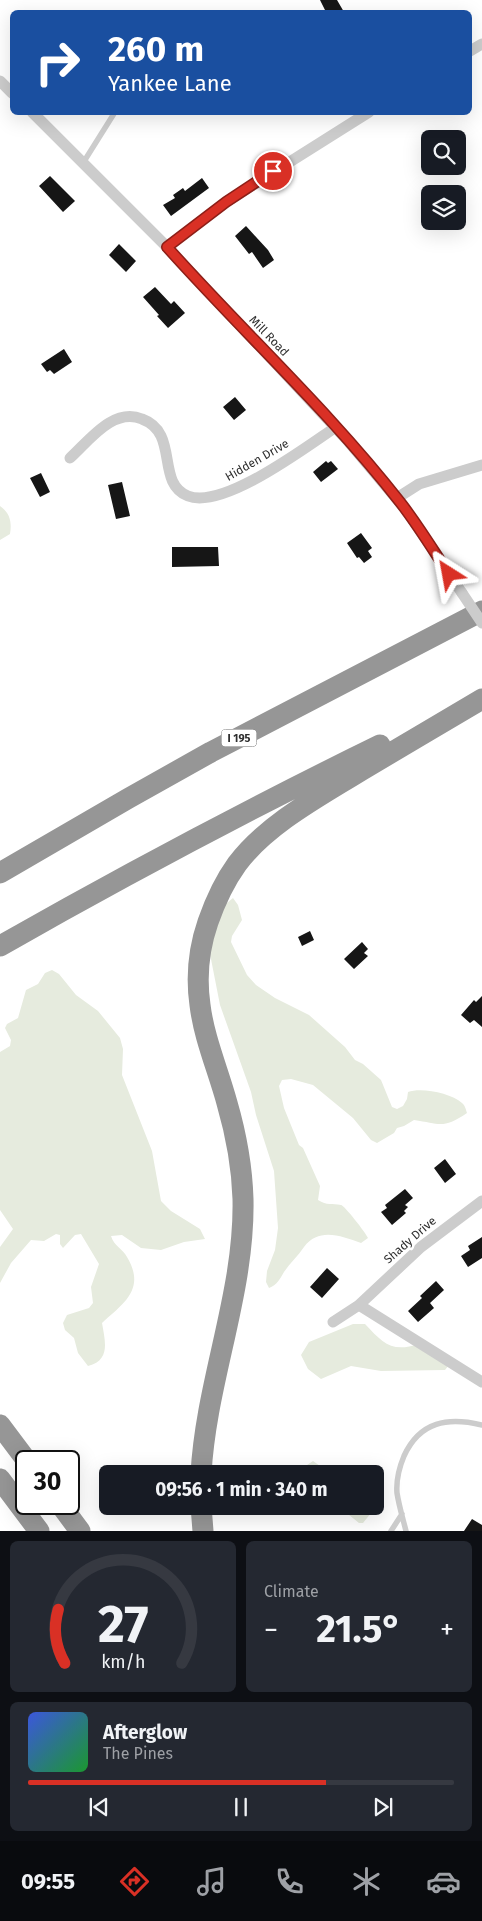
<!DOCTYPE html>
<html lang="en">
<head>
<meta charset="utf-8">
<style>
  body { margin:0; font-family:"Fira Sans",sans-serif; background:#242831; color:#f1f3f6; height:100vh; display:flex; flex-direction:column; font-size:19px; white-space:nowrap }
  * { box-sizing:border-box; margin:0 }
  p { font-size:16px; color:#9ea1a6 }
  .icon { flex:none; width:28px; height:28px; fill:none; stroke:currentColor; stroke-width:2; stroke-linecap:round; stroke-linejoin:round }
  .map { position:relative; height:1531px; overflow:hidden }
  .details { display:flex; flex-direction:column; gap:10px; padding:10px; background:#0d0f14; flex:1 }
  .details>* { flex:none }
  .hud { position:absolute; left:10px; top:10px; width:462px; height:105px; border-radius:8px; box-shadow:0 5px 20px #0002; background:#1a4fa0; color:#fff; overflow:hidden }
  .controls { position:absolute; left:421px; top:130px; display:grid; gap:10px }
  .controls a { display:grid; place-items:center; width:45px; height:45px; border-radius:8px; background:#171b24; box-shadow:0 5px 20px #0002; font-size:25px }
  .speed { position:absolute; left:15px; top:1450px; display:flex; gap:10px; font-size:25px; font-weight:700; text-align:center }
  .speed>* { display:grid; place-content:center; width:65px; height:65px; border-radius:50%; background:#171b24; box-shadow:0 5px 20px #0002; line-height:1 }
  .speed .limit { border:2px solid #111; border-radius:8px; background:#fff; color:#111 }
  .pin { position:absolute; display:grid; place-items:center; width:42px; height:42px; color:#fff; margin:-21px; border:2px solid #fff; border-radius:50%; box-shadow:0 1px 5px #0007 }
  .me { position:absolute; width:55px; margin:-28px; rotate:326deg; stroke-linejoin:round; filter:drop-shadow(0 0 4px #0008) }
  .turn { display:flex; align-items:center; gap:18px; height:105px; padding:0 15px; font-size:22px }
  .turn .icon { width:65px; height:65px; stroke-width:2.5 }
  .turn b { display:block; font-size:35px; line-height:42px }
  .big { font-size:38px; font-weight:700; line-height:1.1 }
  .details .tile { flex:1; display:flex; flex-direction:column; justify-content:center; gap:8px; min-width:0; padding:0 18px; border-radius:8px; background:#242831 }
  .details .dial { align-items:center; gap:0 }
  .dial svg { height:130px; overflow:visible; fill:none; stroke:#363941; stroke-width:7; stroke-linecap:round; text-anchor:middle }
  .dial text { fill:#f1f3f6; stroke:none }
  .song { display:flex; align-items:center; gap:15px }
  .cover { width:60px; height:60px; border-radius:8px; background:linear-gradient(135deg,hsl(230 70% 55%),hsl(130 70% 35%)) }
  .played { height:5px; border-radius:2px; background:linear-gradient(90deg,#d93025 70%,#363941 70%) }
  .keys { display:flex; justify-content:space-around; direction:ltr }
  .heat { display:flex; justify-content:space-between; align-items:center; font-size:28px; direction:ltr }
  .details .tiles { flex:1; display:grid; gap:10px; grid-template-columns:1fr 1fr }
  .tile:last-child { grid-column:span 2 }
  .trip { position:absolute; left:99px; top:1465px; width:285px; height:50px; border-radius:8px; background:#171b24; box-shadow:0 5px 20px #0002; font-weight:700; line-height:50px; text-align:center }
  .menu { display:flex; height:80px; justify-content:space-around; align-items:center; background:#090b0e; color:#9ea1a6 }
  .menu .icon { width:35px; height:35px }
  .menu .current { color:#d93025 }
  .menu b { font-size:22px; color:#f1f3f6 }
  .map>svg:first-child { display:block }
  .green { fill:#e6ebde }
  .building { fill:#161616 }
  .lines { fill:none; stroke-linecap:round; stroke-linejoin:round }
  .service { stroke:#ccc; stroke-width:5.5 }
  .minor { stroke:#ccc; stroke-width:11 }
  .motorway { stroke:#969696; stroke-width:21 }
  .minor-bridge { stroke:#ccc; stroke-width:11 }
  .route-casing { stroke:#8d1f18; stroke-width:12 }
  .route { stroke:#d93025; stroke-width:9 }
  .labels { text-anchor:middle; stroke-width:5; stroke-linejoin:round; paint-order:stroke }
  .shield { fill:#fff; stroke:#6d6d6d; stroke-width:1 }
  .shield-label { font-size:11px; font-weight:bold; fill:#2f2f2f }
  .street-label { font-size:12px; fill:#2f2f2f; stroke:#fff }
</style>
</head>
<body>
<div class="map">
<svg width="482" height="1531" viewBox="0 0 482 1531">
  <rect width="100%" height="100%" fill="#fff"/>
  <!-- green -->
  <path class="green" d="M0 506C10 513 12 522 10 534L0 540Z
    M233 898 238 905 242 920 232 936 231 942 247 975 256 985 275 998 309 1015 345 1047 355 1060 363 1064 381 1080 392 1107 397 1109 403 1106 407 1099 408 1092C421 1087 451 1093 462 1103 465 1105 466 1110 467 1113 443 1129 441 1124 414 1120L404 1126 397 1128 394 1133 377 1143 371 1140 353 1118 313 1085 291 1079 282 1080 279 1086 284 1108 299 1145 303 1148 320 1186 318 1200C327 1206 332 1203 341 1205 344 1205 366 1233 368 1238L361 1243C341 1236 319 1227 304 1247 298 1256 290 1263 284 1272 280 1279 277 1285 269 1288L266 1282 267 1271 275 1250 278 1228 274 1171 256 1115 251 1092 220 1005 210 954 215 913Z
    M52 970 59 974 76 995 98 1011 120 1038 123 1049 122 1075 152 1151 161 1201 171 1211 200 1229 205 1239 184 1242 161 1250 141 1248 122 1235 111 1236C114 1246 123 1249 127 1257 146 1289 124 1303 102 1323 105 1341 111 1360 88 1366L78 1353 74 1338 65 1330 63 1323 67 1315 89 1308 93 1303 91 1287 99 1264 81 1234 75 1235 63 1248 60 1244V1235L56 1234 44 1241 31 1240 11 1263 0 1283V1247L13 1229 0 1210V1052L10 1046 11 1040 5 1028 7 1024 18 1018 26 990 38 984 45 973Z
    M353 1324H365C383 1343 391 1353 419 1344L449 1365 445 1370 381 1371 351 1366 321 1379 308 1369 301 1355 309 1342Z
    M313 1461 323 1468 338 1474H300L304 1467Z
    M338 1506H370L371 1513 363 1523H359Z"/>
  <!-- building -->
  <path class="building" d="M320 0H337L344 12H326Z
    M50 176 75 201 63 212 39 186Z
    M202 178 209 188 171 216 163 205 175 198 173 195 183 188 185 191Z
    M246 226 268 250 274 260 263 268 252 252 249 254 235 236Z
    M119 244 136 261 126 272 109 255Z
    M155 287 171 304 174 301 185 313 168 328 157 316 159 315 143 297Z
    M64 349 72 362 54 374 50 370 47 372 41 364Z
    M235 397 246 410 234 420 223 407Z
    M326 461 328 463 331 461 338 469 321 482 313 472Z
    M41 473 50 492 40 497 30 478Z
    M122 482 130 516 116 519 108 485Z
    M361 533 372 548 368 551 372 557 364 563 359 557 357 558 347 543Z
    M172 547H218L219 566 172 567Z
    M310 931 314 940 302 946 298 937Z
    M362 942 368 949 364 953 368 956 354 969 344 959Z
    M482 996V1027L474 1020 470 1023 461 1015 474 1000 476 1002Z
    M445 1159 456 1174 445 1183 434 1168Z
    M405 1189 413 1198 405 1205 408 1207 404 1211 406 1213 392 1225 381 1212 387 1208 385 1205Z
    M482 1237V1258L468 1267 461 1256 470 1250 468 1246Z
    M327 1268 339 1279 322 1298 310 1287Z
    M436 1281 444 1290 430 1303 434 1308 418 1322 408 1311 422 1298 420 1296Z
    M472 1519 482 1525V1531H464Z"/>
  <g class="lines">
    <!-- service -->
    <path class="service" d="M83 163 115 112
      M391 1531 402 1514
      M406 1531C403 1519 399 1506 397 1493 396 1480 399 1468 404 1456 420 1421 448 1417 482 1425"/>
    <!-- minor -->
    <path class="minor" d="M470 51 482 44
      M0 81 12 93
      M32 112 167 247 347 440 406 510 462 593
      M167 247 226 202 369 112
      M70 458C89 441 113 407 142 419 180 433 155 483 188 496 223 510 306 447 336 427
      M397 498 419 484 482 465
      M359 1305 482 1382
      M333 1322 359 1305 421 1247 482 1201"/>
    <!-- motorway -->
    <path class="motorway" d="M0 873 129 798 211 752 482 611
      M0 946C125 875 251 808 380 745
      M0 1425 27 1461
      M201 1474C206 1381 245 1293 243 1199 242 1166 236 1134 227 1103 218 1070 204 1038 200 1005 196 977 199 948 208 922 215 902 224 882 237 864 267 824 320 796 362 770 402 746 442 723 482 699
      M0 1479 39 1531
      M60 1504 80 1531
      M201 1506 203 1531"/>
    <!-- minor-bridge -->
    <path class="minor-bridge" d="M462 593 482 623"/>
  </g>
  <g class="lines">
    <!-- route casing -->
    <g class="route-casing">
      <path id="route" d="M273 171 226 202 167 247C244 333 329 411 400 502 418 525 433 550 449 574"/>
    </g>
    <!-- route -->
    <use href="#route" class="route"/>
  </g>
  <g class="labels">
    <!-- shield labels -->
    <rect class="shield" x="221.5" y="729.5" width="35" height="17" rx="4"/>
    <g class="shield-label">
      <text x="239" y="742">I 195</text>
    </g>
    <!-- street labels -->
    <g class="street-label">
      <text transform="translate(269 336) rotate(46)" y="4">Mill Road</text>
      <text transform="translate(257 460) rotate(-30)" y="4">Hidden Drive</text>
      <text transform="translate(410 1240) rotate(-41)" y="4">Shady Drive</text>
    </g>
  </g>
</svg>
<div class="controls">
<a><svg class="icon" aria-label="search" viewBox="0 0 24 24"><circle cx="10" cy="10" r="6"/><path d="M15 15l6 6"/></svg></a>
<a><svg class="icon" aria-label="layers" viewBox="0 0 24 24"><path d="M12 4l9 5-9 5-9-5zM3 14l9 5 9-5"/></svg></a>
</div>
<div class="speed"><div class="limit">30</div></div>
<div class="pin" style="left:273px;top:171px;background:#d93025"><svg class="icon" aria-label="arrive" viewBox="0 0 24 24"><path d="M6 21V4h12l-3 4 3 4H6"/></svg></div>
<svg class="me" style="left:449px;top:574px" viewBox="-20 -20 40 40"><path d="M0-17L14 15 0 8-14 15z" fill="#d93025" stroke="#fff" stroke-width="4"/></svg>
<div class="trip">09:56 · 1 min · 340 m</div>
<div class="hud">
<div class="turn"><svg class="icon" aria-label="right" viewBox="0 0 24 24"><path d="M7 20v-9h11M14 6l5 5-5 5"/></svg><div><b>260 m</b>Yankee Lane</div></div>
</div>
</div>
<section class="details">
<div class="tiles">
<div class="tile dial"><svg viewBox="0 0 100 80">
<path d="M14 69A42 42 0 1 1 86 69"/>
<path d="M14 69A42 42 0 0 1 10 36" stroke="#d93025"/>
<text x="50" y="56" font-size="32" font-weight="700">27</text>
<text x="50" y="72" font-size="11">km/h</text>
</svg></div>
<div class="tile"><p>Climate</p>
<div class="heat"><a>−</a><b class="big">21.5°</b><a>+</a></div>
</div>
<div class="tile">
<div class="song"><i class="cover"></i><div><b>Afterglow</b><p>The Pines</p></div></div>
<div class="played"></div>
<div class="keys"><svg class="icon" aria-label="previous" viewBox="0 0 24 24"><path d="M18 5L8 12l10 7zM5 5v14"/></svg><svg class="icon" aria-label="pause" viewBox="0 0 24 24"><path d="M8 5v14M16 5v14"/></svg><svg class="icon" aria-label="next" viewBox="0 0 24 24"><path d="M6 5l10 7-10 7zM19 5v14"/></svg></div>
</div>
</div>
</section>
<nav class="menu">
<b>09:55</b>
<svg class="icon current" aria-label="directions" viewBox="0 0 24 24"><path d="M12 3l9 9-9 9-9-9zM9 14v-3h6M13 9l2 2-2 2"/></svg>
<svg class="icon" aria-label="music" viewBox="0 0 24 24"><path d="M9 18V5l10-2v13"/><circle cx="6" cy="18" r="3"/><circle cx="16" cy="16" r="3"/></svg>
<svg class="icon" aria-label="phone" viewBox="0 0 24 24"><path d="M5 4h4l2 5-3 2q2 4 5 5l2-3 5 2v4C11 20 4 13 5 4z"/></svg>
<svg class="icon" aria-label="climate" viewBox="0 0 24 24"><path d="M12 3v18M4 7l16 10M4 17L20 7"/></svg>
<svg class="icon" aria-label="car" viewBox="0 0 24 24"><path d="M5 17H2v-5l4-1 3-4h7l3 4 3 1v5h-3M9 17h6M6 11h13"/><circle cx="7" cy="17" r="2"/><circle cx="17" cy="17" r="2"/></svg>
</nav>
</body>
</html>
